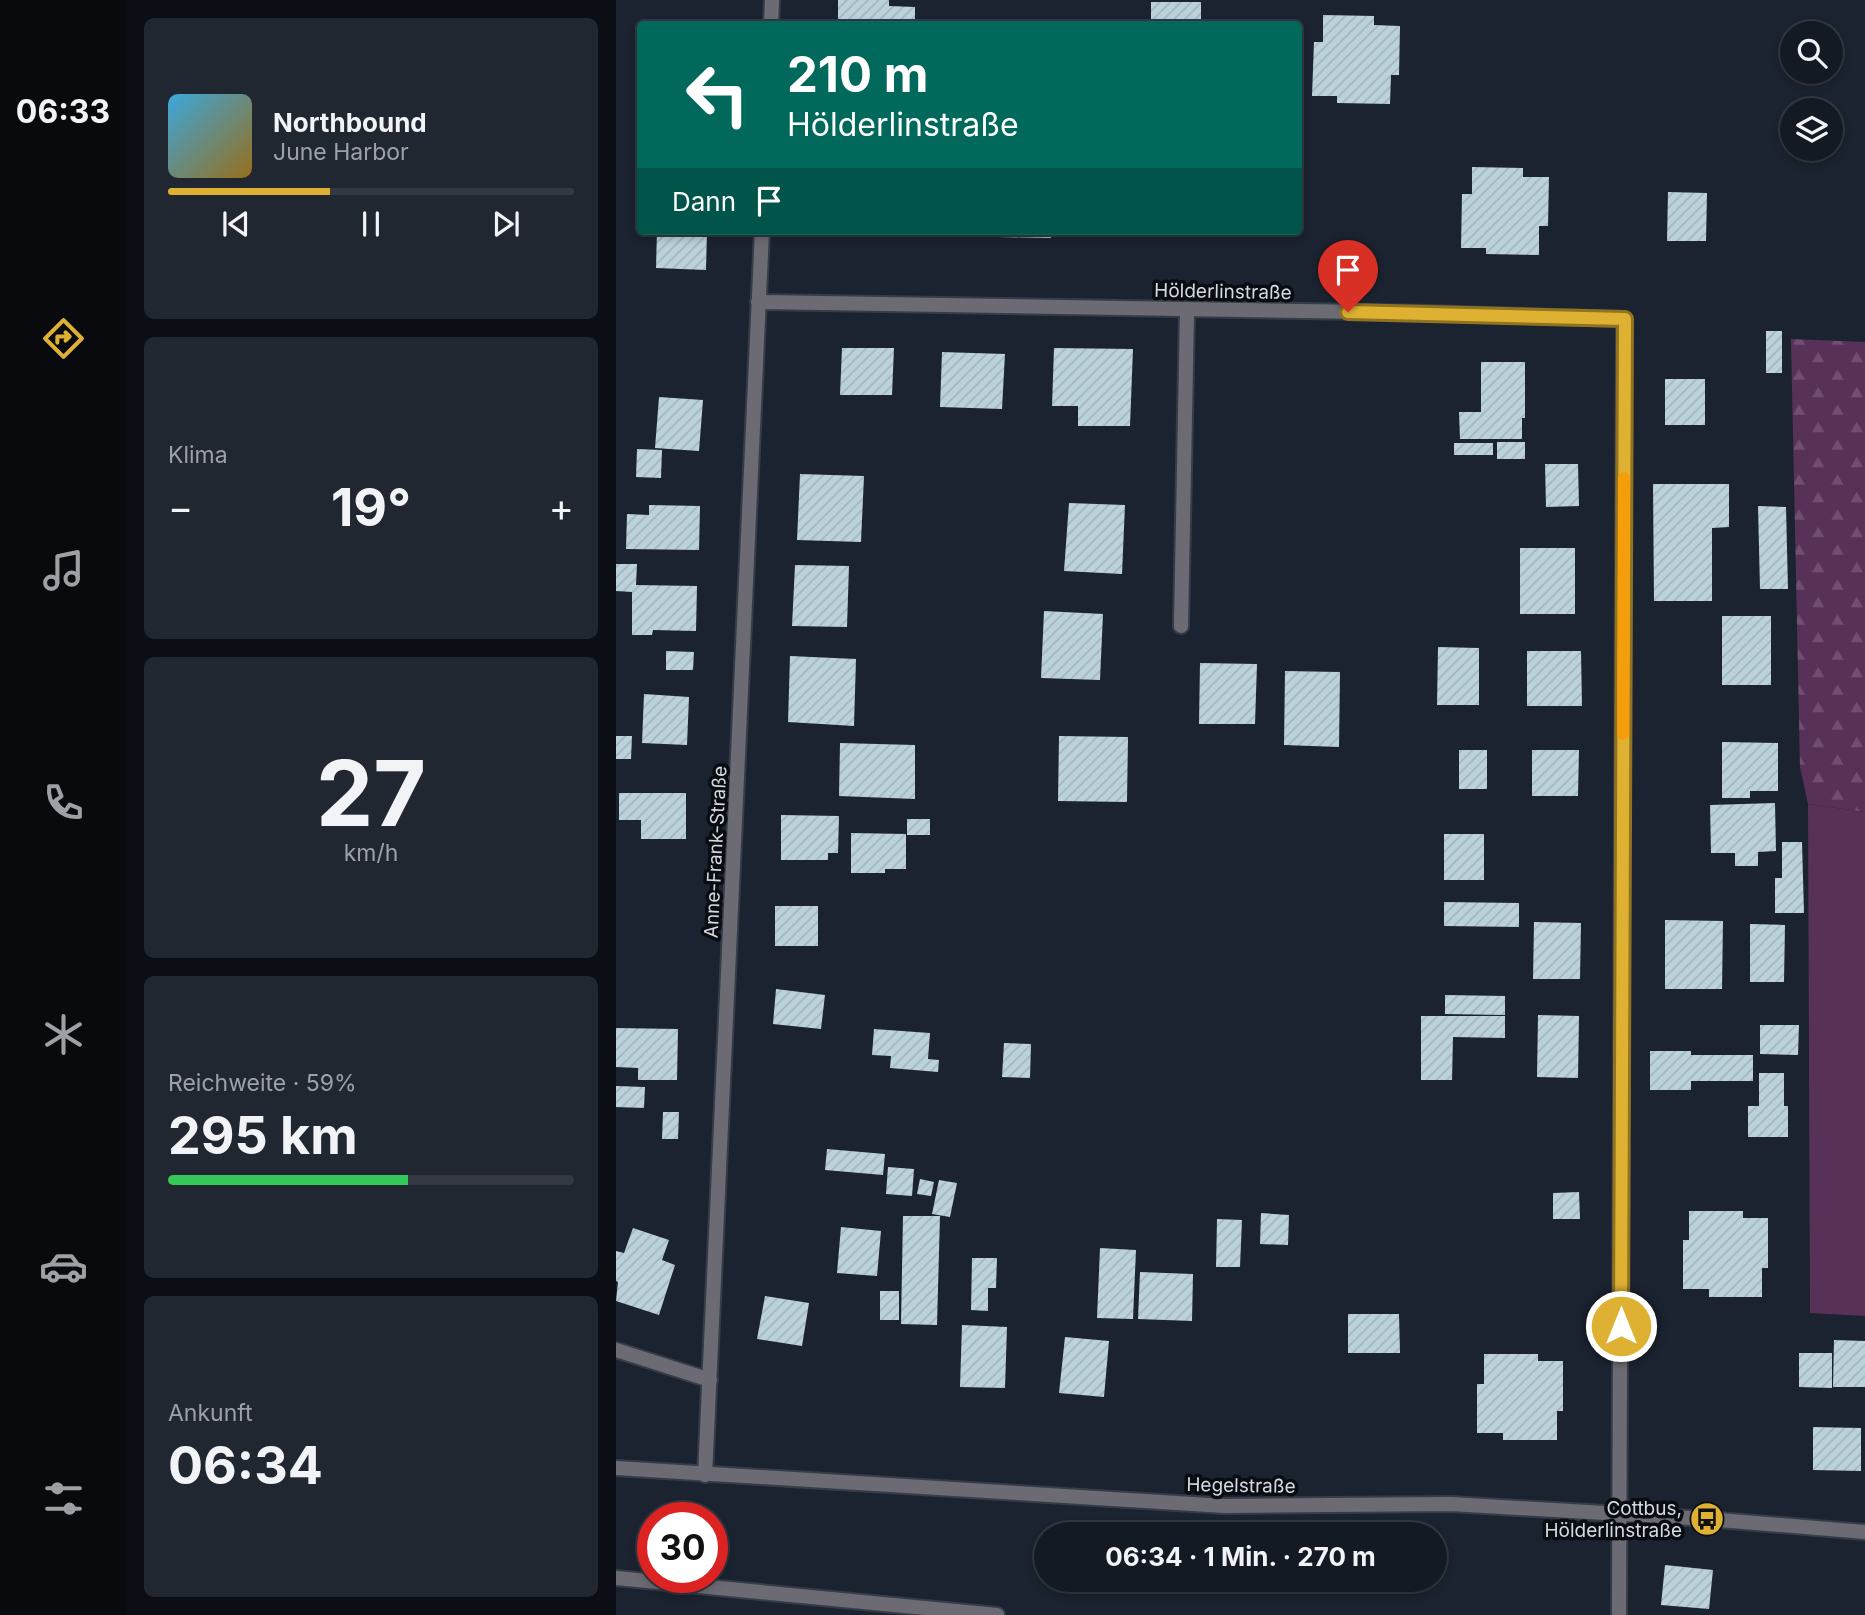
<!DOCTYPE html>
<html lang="de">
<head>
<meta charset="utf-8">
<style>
  body { margin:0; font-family:Inter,sans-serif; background:#212731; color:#f1f3f6; height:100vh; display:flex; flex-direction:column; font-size:26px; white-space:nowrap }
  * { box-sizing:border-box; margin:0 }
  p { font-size:23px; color:#9da1a6 }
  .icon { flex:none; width:38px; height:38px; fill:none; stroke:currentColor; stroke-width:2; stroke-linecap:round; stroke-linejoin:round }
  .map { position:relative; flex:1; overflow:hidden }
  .panel { display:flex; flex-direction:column; gap:18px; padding:18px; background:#0b0e14; width:490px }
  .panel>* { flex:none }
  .guide { position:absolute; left:21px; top:21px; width:665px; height:214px; border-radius:7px; box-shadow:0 4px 10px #0003,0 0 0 2px #333841; background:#00695c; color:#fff; overflow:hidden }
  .tools { position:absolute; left:1164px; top:21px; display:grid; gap:14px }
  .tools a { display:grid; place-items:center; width:63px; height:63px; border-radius:50%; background:#141a24; box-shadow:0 4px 10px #0003,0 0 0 2px #333841; font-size:35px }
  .speed { position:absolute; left:21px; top:1502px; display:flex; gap:14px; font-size:35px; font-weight:700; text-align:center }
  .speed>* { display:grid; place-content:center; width:91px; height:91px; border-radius:50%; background:#141a24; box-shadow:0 4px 10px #0003,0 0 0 2px #333841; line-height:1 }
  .speed .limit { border:10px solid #d22; background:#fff; color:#111 }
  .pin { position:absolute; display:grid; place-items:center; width:60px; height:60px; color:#fff; margin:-72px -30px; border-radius:50% 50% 50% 0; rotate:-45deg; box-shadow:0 0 7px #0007 }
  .pin .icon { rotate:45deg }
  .me { position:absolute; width:77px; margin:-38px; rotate:0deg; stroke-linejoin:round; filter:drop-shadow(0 0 5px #0008) }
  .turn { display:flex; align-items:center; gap:24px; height:147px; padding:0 35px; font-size:32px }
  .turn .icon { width:91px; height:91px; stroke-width:2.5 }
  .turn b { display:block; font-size:49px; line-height:60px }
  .then { display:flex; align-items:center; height:66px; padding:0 35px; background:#0003; gap:14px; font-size:26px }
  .big { font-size:52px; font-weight:700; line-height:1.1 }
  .panel .tile { flex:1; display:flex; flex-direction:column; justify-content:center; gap:10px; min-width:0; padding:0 24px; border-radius:10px; background:#212731 }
  .panel .dial { align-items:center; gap:0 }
  .dial b { font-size:91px; line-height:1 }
  .song { display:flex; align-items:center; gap:21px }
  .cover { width:84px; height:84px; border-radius:10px; background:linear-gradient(135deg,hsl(200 70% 55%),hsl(40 70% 35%)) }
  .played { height:7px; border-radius:4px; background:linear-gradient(90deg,#deb133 40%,#333841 40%) }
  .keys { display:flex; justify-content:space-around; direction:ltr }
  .heat { display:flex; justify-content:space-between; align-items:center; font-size:38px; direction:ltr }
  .charge { height:10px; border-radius:5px; background:linear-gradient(90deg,#34c759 59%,#333841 0) }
  .trip { position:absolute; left:418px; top:1522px; width:413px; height:70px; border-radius:35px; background:#141a24; box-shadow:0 4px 10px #0003,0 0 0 2px #333841; font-weight:700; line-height:70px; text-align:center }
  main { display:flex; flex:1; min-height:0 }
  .menu { display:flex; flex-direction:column; width:126px; justify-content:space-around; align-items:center; background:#080a0e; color:#9da1a6 }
  .menu .icon { width:49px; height:49px }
  .menu .active { color:#deb133 }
  .menu b { font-size:32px; color:#f1f3f6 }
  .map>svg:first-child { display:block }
  .green { fill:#583158 }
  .forest { fill:url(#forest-firs) }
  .building { fill:url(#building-hatch) }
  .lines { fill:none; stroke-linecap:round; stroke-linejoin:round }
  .service-casing { stroke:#353d49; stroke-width:18 }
  .minor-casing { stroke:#353d49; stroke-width:18 }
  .tertiary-casing { stroke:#353d49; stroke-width:18 }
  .service { stroke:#6c6b73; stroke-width:14 }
  .minor { stroke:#6c6b73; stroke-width:14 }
  .tertiary { stroke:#6c6b73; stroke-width:14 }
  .route-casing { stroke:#907321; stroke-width:18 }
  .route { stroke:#deb133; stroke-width:12 }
  .slow { stroke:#f59e0b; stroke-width:12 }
  .labels { text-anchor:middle; stroke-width:7; stroke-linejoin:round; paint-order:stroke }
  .street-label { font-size:19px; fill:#d4dae2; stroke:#090d12 }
  .poi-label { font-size:19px; fill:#d4dae2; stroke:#090d12; text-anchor:end }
</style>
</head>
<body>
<main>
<nav class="menu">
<b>06:33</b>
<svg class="icon active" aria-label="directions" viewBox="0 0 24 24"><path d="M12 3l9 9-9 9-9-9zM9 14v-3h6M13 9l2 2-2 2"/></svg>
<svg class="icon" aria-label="music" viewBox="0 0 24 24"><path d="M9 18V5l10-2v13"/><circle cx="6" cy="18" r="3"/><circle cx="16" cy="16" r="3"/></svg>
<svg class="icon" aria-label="phone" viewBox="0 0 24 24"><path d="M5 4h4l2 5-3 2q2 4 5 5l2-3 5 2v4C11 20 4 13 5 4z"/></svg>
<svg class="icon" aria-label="climate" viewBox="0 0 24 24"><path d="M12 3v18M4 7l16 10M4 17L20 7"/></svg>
<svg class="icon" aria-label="car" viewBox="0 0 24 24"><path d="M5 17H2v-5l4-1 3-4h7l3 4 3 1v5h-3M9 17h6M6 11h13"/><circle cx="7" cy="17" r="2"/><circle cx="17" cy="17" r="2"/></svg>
<svg class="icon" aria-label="filters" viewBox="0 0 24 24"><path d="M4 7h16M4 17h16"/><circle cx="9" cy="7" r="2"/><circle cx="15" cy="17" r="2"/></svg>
</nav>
<section class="panel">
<div class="tile">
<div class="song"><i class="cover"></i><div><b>Northbound</b><p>June Harbor</p></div></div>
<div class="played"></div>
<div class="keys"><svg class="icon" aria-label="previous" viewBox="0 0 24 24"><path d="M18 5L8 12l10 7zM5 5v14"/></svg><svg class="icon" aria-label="pause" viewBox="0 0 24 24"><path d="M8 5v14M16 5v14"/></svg><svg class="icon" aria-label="next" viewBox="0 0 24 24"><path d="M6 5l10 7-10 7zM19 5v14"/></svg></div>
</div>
<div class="tile"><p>Klima</p>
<div class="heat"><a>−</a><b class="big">19°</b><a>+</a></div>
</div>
<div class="tile dial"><b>27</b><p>km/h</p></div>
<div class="tile"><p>Reichweite · 59%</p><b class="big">295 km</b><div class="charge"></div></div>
<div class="tile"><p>Ankunft</p><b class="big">06:34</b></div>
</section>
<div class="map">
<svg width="1249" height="1615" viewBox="0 0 1249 1615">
  <defs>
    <pattern id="forest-firs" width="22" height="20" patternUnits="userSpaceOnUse" patternTransform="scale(1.75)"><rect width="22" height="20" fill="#583158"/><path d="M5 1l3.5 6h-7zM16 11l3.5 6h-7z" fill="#6f4e70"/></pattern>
    <pattern id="building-hatch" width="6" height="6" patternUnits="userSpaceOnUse" patternTransform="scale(1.75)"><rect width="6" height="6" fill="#bcd2db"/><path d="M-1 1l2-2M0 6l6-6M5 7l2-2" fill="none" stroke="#a3b5bd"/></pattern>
  </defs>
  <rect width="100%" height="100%" fill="#1b2330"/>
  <!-- green -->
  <path class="green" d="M1192 804 1249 812V1316L1194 1313Z"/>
  <!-- forest -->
  <path class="forest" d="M1175 339 1249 342V812L1192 804 1184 767Z"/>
  <!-- building -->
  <path class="building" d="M222 0H273V6L299 7V24H222Z
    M535 2H585V24H535Z
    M707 15 758 16V25L784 26 783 75H775L774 104 721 103V96H696L698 42H707Z
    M856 167 907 168V177H933L932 226H923V255L870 254V248H845L846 194H856Z
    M1052 192 1091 193 1090 241H1051Z
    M41 231H91L90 270 40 268Z
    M383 231H436L435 238 382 237Z
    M1150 331H1166V373H1150Z
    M226 348H278L276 395H224Z
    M438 348 517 349 514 426H462V406H436Z
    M326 352 389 354 386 409 324 407Z
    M865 362H909V418H906V439H844L843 412H865Z
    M1049 379H1089V425H1049Z
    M43 397 87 400 83 451 39 448Z
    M881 442H909V459H881Z
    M838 443H877V455H838Z
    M21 449 46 450 45 478 20 477Z
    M929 464H962L963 506 930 507Z
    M184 474 248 476 245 542 181 540Z
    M1037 484H1113V527L1096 528V601H1038Z
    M453 503 509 505 506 574 448 571Z
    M33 505 84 506 83 550 10 549 11 514 33 515Z
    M1142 506 1170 507 1172 589H1144Z
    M904 548H959V614H904Z
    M0 564H21L20 585 81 586 80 631 37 630 36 635H16V592L0 591Z
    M179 565 233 566 231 627 176 626Z
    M428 611 487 614 484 680 425 678Z
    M1106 616H1155V685H1106Z
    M822 647 863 648V705H821Z
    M50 651 78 652 77 670H50Z
    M911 651H965L966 706H911Z
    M174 656 240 659 238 726 172 722Z
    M584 663 641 664 639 724H583Z
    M669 671 724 672 723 747 668 745Z
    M28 694 73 697 71 745 26 743Z
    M0 736H16L15 759H0Z
    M443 736 512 737 511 802 442 801Z
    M1106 742 1162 743V791H1134V798H1106Z
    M224 743 299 745V799L223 796Z
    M843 750H871V789H843Z
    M916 750H963L962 796H916Z
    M3 793H70V839H25V820H3Z
    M1159 803 1160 851 1142 852V866H1119V853H1095L1094 805Z
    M165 815 223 816 222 853H212V860H165Z
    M291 819H314V835H291Z
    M235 833 290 834V869H269V873H235Z
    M828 834H868V880H828Z
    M1166 842H1186L1188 913H1159V878H1166Z
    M828 902 903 903V927L828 926Z
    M159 906H202V946H159Z
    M1049 920 1107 921 1106 989H1049Z
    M918 922 965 923 964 979H917Z
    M1134 924 1169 925 1168 982H1134Z
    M160 989 209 995 205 1029 157 1024Z
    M829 995 889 996V1015L829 1014Z
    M922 1015 963 1016 962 1078 921 1077Z
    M805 1016H889V1038L837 1037 836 1080H805Z
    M1144 1025H1183L1182 1055 1144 1054Z
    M0 1028 62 1029 61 1080H22V1068L0 1067Z
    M258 1029 314 1033 312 1059 323 1060 322 1072 274 1068 275 1056 256 1055Z
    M388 1043 415 1044 414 1078 386 1077Z
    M1034 1051H1075V1055H1137V1081H1075V1090H1034Z
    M1143 1073H1168V1106H1172V1137H1132V1106H1143Z
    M0 1086 29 1087 28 1108 0 1107Z
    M47 1112H63L62 1139H46Z
    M211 1149 269 1154 267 1175 209 1170Z
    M272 1167 298 1169 296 1196 270 1194Z
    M304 1179 318 1182 315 1196 301 1194Z
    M323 1180 341 1183 334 1217 316 1214Z
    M963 1192 964 1219H937V1193Z
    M1073 1211H1127V1218H1152V1268H1146V1297H1093V1289H1067V1240H1073Z
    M645 1213 673 1215 672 1245 644 1244Z
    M287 1216H324L321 1325 285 1324Z
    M601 1219 626 1220 624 1267H600Z
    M225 1227 265 1231 261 1276 221 1273Z
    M17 1228 53 1240 46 1260 59 1265 43 1315 0 1301 2 1282 0 1281V1251L8 1253Z
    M484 1248 520 1250 517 1319 481 1318Z
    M356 1258H381L380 1288H372V1311L355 1310Z
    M524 1272 577 1274 576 1321 522 1319Z
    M264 1291H283V1320H264Z
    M149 1296 193 1303 186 1346 141 1339Z
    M732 1314H783L784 1353H732Z
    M346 1325 391 1327 389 1388 344 1387Z
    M449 1337 493 1341 488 1397 443 1393Z
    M1218 1340 1249 1341V1387H1217Z
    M1183 1353H1216V1388L1183 1387Z
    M868 1354H922V1361H947V1411H941V1440H887V1433H861V1384H868Z
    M1197 1427 1245 1428V1471L1197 1470Z
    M1049 1565 1097 1570 1093 1609 1045 1605Z"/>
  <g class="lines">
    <!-- service casing -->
    <g class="service-casing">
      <path id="service" d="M565 626 571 310
        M0 1578 381 1615"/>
    </g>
    <!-- minor casing -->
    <g class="minor-casing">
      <path id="minor" d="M155 24 156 0
        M142 302 813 313 1008 319 1003 1615
        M0 1350 94 1380
        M89 1475 146 231"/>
    </g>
    <!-- tertiary casing -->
    <g class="tertiary-casing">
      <path id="tertiary" d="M0 1468 609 1506 835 1504 1091 1519 1249 1532"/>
    </g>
    <!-- service -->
    <use href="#service" class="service"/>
    <!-- minor -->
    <use href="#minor" class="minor"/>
    <!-- tertiary -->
    <use href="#tertiary" class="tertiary"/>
  </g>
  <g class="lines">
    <!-- route casing -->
    <g class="route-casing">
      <path id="route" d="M732 312 1009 319 1005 1326"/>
    </g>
    <!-- route -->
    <use href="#route" class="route"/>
    <!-- slow -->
    <path class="slow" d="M1007 734 1008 478"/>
  </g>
  <!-- icons -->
  <defs>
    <g id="bus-disc" transform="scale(1.75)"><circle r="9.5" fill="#deb133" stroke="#090d12"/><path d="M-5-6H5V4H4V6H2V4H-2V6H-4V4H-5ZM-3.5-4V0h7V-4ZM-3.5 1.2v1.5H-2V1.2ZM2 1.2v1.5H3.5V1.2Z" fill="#111"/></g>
  </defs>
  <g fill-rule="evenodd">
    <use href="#bus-disc" x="1091" y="1519"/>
  </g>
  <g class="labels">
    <!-- street labels -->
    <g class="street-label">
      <text transform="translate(607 291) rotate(1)" y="7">Hölderlinstraße</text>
      <text transform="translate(99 852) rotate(-87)" y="7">Anne-Frank-Straße</text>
      <text transform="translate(625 1485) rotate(1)" y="7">Hegelstraße</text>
    </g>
    <!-- poi labels -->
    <g class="poi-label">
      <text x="1066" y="1515">Cottbus,<tspan x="1066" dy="22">Hölderlinstraße</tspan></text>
    </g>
  </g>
</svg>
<div class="tools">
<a><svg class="icon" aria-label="search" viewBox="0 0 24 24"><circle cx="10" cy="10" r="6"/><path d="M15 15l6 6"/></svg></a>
<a><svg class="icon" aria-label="layers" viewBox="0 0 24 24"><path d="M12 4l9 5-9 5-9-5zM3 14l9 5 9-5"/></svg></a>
</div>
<div class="speed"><div class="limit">30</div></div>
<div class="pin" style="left:732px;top:312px;background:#d93025"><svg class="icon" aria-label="arrive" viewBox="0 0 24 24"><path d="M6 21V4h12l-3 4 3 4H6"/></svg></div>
<svg class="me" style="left:1005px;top:1326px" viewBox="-20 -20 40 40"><circle r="17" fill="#deb133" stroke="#fff" stroke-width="3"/><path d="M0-11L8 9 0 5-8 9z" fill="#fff"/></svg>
<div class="trip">06:34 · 1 Min. · 270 m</div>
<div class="guide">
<div class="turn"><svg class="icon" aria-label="left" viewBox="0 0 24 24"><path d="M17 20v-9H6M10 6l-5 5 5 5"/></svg><div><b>210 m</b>Hölderlinstraße</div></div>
<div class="then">Dann<svg class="icon" aria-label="arrive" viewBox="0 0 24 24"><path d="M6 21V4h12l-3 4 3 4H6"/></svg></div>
</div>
</div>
</main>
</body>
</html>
